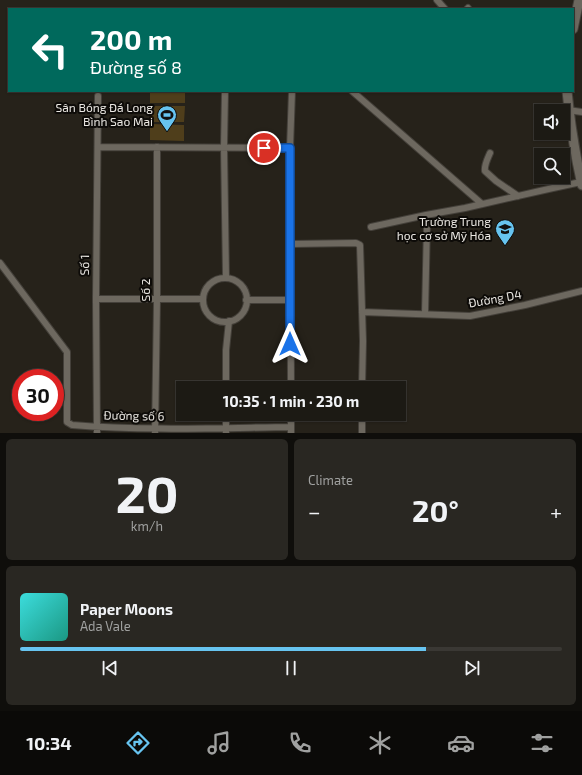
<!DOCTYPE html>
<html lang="en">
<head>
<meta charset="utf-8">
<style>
  body { margin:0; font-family:"Exo 2",sans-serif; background:#292722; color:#f1f3f6; height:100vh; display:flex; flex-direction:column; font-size:15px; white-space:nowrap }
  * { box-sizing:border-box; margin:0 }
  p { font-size:13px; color:#a0a1a0 }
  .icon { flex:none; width:22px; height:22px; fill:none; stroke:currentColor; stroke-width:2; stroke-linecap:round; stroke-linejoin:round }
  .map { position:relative; height:433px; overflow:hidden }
  .details { display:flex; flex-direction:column; gap:6px; padding:6px; background:#0f0e0b; flex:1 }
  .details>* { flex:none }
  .banner { position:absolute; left:8px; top:8px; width:566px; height:84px; border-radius:0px; box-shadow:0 1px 3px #0004,0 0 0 1px #3a3834; background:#00695c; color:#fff; overflow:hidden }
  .fabs { position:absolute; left:534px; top:104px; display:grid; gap:8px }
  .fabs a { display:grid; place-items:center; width:36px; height:36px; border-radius:0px; background:#1c1a14; box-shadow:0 1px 3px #0004,0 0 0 1px #3a3834; font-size:20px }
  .speed { position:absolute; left:12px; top:369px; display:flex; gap:8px; font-size:20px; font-weight:700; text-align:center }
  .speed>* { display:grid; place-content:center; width:52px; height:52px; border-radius:50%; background:#1c1a14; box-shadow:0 1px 3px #0004,0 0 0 1px #3a3834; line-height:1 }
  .speed .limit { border:6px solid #d22; background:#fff; color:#111 }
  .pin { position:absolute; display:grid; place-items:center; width:34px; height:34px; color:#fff; margin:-17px; border:2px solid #fff; border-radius:50%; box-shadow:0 1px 4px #0007 }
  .me { position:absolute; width:44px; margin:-22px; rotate:0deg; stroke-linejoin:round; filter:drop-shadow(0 0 3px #0008) }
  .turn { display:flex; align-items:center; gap:14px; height:84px; padding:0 16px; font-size:18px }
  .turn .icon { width:52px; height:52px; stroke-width:2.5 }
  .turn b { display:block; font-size:28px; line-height:34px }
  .big { font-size:30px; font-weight:700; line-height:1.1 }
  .details .widget { flex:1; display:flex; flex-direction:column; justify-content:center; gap:6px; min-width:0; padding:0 14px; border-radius:6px; background:#292722 }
  .details .dial { align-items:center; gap:0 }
  .dial b { font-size:52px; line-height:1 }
  .song { display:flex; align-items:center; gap:12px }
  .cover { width:48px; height:48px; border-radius:6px; background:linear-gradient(135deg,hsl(180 70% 55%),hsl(170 70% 35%)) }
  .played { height:4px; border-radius:2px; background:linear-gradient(90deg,#67c4f0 75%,#3a3834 75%) }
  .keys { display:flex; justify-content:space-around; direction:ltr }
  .heat { display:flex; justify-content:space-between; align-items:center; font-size:22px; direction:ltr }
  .details .tiles { flex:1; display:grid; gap:6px; grid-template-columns:1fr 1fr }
  .widget:last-child { grid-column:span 2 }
  .trip { position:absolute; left:176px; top:381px; width:230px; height:40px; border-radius:0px; background:#1c1a14; box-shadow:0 1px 3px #0004,0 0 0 1px #3a3834; font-weight:700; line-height:40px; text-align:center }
  .tabs { display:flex; height:64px; justify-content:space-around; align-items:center; background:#0b0a08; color:#a0a1a0 }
  .tabs .icon { width:28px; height:28px }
  .tabs .on { color:#67c4f0 }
  .tabs b { font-size:18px; color:#f1f3f6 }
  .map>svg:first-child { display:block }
  .green { fill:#4f3e1b }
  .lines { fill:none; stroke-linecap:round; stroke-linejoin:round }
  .street-casing { stroke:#44403a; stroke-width:8 }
  .secondary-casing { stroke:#44403a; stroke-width:11 }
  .street { stroke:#6d685f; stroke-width:6 }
  .secondary { stroke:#6d685f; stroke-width:9 }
  .route-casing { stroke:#114b97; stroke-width:10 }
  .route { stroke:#1a73e8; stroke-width:7 }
  .labels { text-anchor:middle; stroke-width:4; stroke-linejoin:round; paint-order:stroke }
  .poi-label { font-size:12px; fill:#eae7e2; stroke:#0d0b08; text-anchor:end }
  .street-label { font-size:12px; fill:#eae7e2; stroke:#0d0b08 }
</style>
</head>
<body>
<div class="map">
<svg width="582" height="433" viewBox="0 0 582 433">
  <rect width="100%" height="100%" fill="#26221a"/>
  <!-- green -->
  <path class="green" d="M150 91H185V103H150Z
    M150 106H185L184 122H150Z
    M150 124 184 125V141L150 140Z"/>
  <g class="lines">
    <!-- street casing -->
    <g class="street-casing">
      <path id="street" d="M437 0 445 9
        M467 9 468 8
        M225 91 224 147 226 278
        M352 91 482 204
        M568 110 582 112
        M98 147 290 148
        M490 153C488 158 484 165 485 171L496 181 518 196
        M371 227 426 215 465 208 553 188 581 182
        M290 244 356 243 360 245 363 341 362 388
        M0 263 67 352V422L72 425C145 431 218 428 291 427
        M203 300a22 22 0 1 1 44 0a22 22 0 1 1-44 0Z
        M96 299H203
        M246 300H290
        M362 312 470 316 525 305 582 291
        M425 314 427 224
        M226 388V350L229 321
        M291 388 290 148 292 91
        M291 414V433
        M97 433 96 299 98 96
        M155 433 157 300V147
        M226 433V414
        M362 433V414"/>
    </g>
    <!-- secondary casing -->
    <g class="secondary-casing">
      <path id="secondary" d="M573 29 579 0
        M567 91C570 123 575 154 582 185"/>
    </g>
    <!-- street -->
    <use href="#street" class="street"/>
    <!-- secondary -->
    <use href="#secondary" class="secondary"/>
  </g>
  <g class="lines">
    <!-- route casing -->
    <g class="route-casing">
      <path id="route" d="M264 148H290V344"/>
    </g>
    <!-- route -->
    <use href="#route" class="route"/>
  </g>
  <!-- icons -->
  <defs>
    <g id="stadium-pin" transform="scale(1)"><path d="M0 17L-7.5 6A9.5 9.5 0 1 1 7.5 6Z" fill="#67c4f0" stroke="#0d0b08"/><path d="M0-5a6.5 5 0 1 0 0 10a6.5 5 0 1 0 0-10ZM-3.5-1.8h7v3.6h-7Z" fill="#111"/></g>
    <g id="school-pin" transform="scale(1)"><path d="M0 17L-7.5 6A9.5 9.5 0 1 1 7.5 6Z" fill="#67c4f0" stroke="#0d0b08"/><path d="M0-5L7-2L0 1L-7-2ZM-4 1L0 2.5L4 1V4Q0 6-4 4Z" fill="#111"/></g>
  </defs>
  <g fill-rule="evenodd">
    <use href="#stadium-pin" x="167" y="115"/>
    <use href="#school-pin" x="505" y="229"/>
  </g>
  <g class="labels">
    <!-- poi labels -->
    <g class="poi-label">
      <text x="153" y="112">Sân Bóng Đá Long<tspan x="153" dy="14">Bình Sao Mai</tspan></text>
      <text x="491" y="226">Trường Trung<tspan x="491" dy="14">học cơ sở Mỹ Hóa</tspan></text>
    </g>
    <!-- street labels -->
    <g class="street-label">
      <text transform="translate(85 265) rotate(-89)" y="4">Số 1</text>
      <text transform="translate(146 290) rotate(-90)" y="4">Số 2</text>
      <text transform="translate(495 299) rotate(-10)" y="4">Đường D4</text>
      <text transform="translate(134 416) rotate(1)" y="4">Đường số 6</text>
    </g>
  </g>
</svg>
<div class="fabs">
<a><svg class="icon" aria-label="sound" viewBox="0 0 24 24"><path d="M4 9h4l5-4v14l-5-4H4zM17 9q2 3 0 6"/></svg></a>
<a><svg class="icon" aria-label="search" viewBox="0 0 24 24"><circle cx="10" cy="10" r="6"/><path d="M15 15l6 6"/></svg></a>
</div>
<div class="speed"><div class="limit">30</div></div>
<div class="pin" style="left:264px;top:148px;background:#d93025"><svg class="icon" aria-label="arrive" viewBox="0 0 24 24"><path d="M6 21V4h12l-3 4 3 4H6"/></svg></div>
<svg class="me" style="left:290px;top:344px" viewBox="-20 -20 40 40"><path d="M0-17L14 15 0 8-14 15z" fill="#1a73e8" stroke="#fff" stroke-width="4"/></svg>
<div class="trip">10:35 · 1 min · 230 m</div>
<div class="banner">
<div class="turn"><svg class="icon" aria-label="left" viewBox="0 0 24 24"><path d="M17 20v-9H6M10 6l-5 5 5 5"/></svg><div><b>200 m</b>Đường số 8</div></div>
</div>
</div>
<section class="details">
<div class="tiles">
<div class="widget dial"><b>20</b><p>km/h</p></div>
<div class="widget"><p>Climate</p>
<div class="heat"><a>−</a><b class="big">20°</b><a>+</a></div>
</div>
<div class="widget">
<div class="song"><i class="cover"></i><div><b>Paper Moons</b><p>Ada Vale</p></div></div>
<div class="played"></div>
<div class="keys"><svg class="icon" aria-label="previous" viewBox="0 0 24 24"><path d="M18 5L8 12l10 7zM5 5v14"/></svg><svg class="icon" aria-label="pause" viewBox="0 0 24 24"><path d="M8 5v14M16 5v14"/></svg><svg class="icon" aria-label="next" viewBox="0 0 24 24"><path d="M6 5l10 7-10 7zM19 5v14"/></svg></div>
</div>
</div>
</section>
<nav class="tabs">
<b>10:34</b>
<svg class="icon on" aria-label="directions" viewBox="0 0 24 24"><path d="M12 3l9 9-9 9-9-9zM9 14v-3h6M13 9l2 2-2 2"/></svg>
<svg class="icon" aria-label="music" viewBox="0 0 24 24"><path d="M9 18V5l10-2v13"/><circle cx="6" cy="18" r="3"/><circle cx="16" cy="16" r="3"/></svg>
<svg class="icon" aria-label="phone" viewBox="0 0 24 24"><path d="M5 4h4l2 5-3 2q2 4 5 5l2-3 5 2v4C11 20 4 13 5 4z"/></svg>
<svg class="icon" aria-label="climate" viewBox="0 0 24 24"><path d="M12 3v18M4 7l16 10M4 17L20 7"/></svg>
<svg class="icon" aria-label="car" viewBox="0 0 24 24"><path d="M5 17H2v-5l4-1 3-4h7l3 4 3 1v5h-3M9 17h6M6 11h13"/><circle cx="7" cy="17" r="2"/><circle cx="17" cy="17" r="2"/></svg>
<svg class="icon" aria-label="filters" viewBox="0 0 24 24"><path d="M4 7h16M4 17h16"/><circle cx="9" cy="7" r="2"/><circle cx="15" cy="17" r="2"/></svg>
</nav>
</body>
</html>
